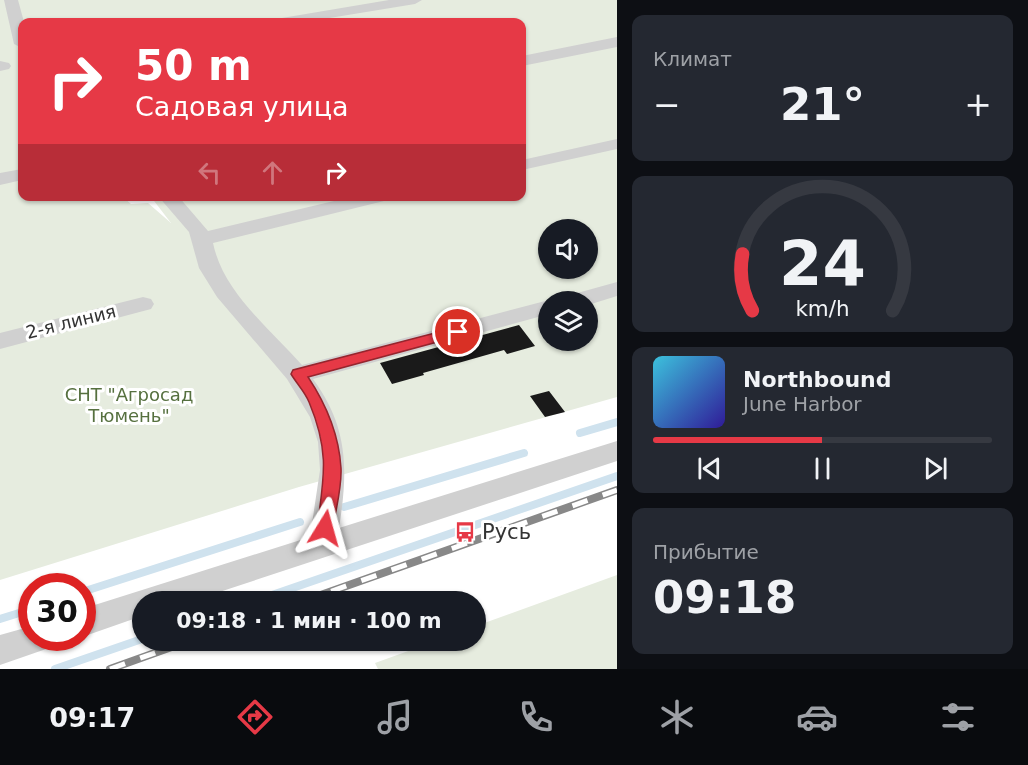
<!DOCTYPE html>
<html lang="ru">
<head>
<meta charset="utf-8">
<style>
  body { margin:0; font-family:"DejaVu Sans",sans-serif; background:#242831; color:#f1f3f6; height:100vh; display:flex; flex-direction:column; font-size:22px; white-space:nowrap }
  * { box-sizing:border-box; margin:0 }
  p { font-size:20px; color:#9ea1a6 }
  .icon { flex:none; width:33px; height:33px; fill:none; stroke:currentColor; stroke-width:2; stroke-linecap:round; stroke-linejoin:round }
  .map { position:relative; flex:1; overflow:hidden }
  .sheet { display:flex; flex-direction:column; gap:15px; padding:15px; background:#0d0f14; width:411px }
  .sheet>* { flex:none }
  .hud { position:absolute; left:18px; top:18px; width:508px; height:183px; border-radius:12px; box-shadow:0 2px 4px #0004; background:#e63946; color:#fff; overflow:hidden }
  .tools { position:absolute; left:538px; top:219px; display:grid; gap:12px }
  .tools a { display:grid; place-items:center; width:60px; height:60px; border-radius:50%; background:#171b24; box-shadow:0 2px 4px #0004; font-size:30px }
  .speed { position:absolute; left:18px; top:573px; display:flex; gap:12px; font-size:30px; font-weight:700; text-align:center }
  .speed>* { display:grid; place-content:center; width:78px; height:78px; border-radius:50%; background:#171b24; box-shadow:0 2px 4px #0004; line-height:1 }
  .speed .limit { border:9px solid #d22; background:#fff; color:#111 }
  .pin { position:absolute; display:grid; place-items:center; width:51px; height:51px; color:#fff; margin:-26px; border:3px solid #fff; border-radius:50%; box-shadow:0 2px 6px #0007 }
  .me { position:absolute; width:66px; margin:-33px; rotate:8deg; stroke-linejoin:round; filter:drop-shadow(0 0 4px #0008) }
  .turn { display:flex; align-items:center; gap:21px; height:126px; padding:0 18px; font-size:27px }
  .turn .icon { width:78px; height:78px; stroke-width:2.5 }
  .turn b { display:block; font-size:42px; line-height:51px }
  .lanes { display:flex; align-items:center; height:57px; padding:0 18px; background:#0003; justify-content:center; gap:30px; direction:ltr }
  .lanes .off { opacity:.35 }
  .big { font-size:45px; font-weight:700; line-height:1.1 }
  .sheet .tile { flex:1; display:flex; flex-direction:column; justify-content:center; gap:9px; min-width:0; padding:0 21px; border-radius:12px; background:#242831 }
  .sheet .dial { align-items:center; gap:0 }
  .dial svg { height:156px; overflow:visible; fill:none; stroke:#363941; stroke-width:7; stroke-linecap:round; text-anchor:middle }
  .dial text { fill:#f1f3f6; stroke:none }
  .song { display:flex; align-items:center; gap:18px }
  .cover { width:72px; height:72px; border-radius:9px; background:linear-gradient(135deg,hsl(190 70% 55%),hsl(250 70% 35%)) }
  .played { height:6px; border-radius:3px; background:linear-gradient(90deg,#e63946 50%,#363941 50%) }
  .keys { display:flex; justify-content:space-around; direction:ltr }
  .heat { display:flex; justify-content:space-between; align-items:center; font-size:33px; direction:ltr }
  .trip { position:absolute; left:132px; top:591px; width:354px; height:60px; border-radius:30px; background:#171b24; box-shadow:0 2px 4px #0004; font-weight:700; line-height:60px; text-align:center }
  .tab-bar { display:flex; height:96px; justify-content:space-around; align-items:center; background:#090b0e; color:#9ea1a6 }
  .tab-bar .icon { width:42px; height:42px }
  .tab-bar .on { color:#e63946 }
  .tab-bar b { font-size:27px; color:#f1f3f6 }
  main { display:flex; flex:1; min-height:0 }
  .map>svg:first-child { display:block }
  .green { fill:#e6ecdf; fill-rule:evenodd }
  .lines { fill:none; stroke-linecap:round; stroke-linejoin:round }
  .stream { stroke:#cfe2ee; stroke-width:8 }
  .building { fill:#1a1a1a }
  .minor { fill:#d0d0d0; fill-rule:evenodd }
  .rail-casing { stroke:#888; stroke-width:8 }
  .rail { stroke:#fff; stroke-width:5; stroke-dasharray:16; stroke-linecap:butt }
  .route { fill:#e63946; stroke:#96252e; stroke-width:1.5 }
  .labels { text-anchor:middle; stroke-width:6; stroke-linejoin:round; paint-order:stroke }
  .street-label { font-size:18px; fill:#333; stroke:#fff }
  .park-label { font-size:18px; fill:#56703f; stroke:#fff }
  .near-poi-label { font-size:21px; fill:#333; stroke:#fff; text-anchor:start }
</style>
</head>
<body>
<main>
<div class="map">
<svg width="617" height="669" viewBox="0 0 617 669">
  <rect width="100%" height="100%" fill="#fff"/>
  <!-- green -->
  <path class="green" d="M0 0H617V397L299 487 0 580ZM22 22H522V196L151 197 171 223 148 203 131 204 123 197 22 196ZM549 230H588V268H549ZM549 302H588V340H549Z
    M617 575V669H378L375 663 436 641 476 640V626Z"/>
  <g class="lines">
    <!-- stream -->
    <path class="stream" d="M580 433 617 422
      M344 507 524 453
      M82 592 300 522
      M252 602 617 476
      M0 619 32 609
      M55 669 142 639"/>
  </g>
  <!-- building -->
  <path class="building" d="M519 325 535 346 507 354 504 350 423 373 424 375 392 384 380 363Z
    M549 391 565 412 545 417 530 396Z"/>
  <g class="lines">
    <!-- minor -->
    <path class="minor" d="M4 0H18L24 22 22 48 14 44Z
      M389 0H422L415 4 305 22H275L282 18Z
      M617 37V47L522 66V56Z
      M0 61 9 63 11 66 9 69 0 71Z
      M617 139V149L522 170V160Z
      M22 169V180L0 185V173Z
      M158 196H178L208 231 355 196H390L388 200 213 243C223 292 269 328 302 365L549 300 556 302H549V314L313 379C349 428 348 471 339 528L617 441V461L189 602H142V616L82 637V609L310 537 320 470 318 442 310 417 287 379 217 297 199 268 189 232Z
      M617 282V296L588 305V302H560L563 297Z
      M143 297 151 299 154 304 151 309 0 349V333Z
      M32 626V638H53L49 648 0 665V635Z"/>
    <!-- rail casing -->
    <g class="rail-casing">
      <path id="rail" d="M301 602 617 490
        M110 669 191 640"/>
    </g>
    <!-- rail -->
    <use href="#rail" class="rail"/>
  </g>
  <!-- route -->
  <path class="route" d="M458 327 463 328 465 332 463 335 308 377C326 404 339 435 341 468 342 487 336 508 333 528L331 533 325 535 319 533 317 528C324 477 330 452 309 402 305 392 297 384 291 374L293 370Z"/>
  <!-- icons -->
  <defs>
    <g id="bus-bare" transform="scale(1.62)"><path d="M-5-6H5V4H4V6H2V4H-2V6H-4V4H-5ZM-3.5-4V0h7V-4ZM-3.5 1.2v1.5H-2V1.2ZM2 1.2v1.5H3.5V1.2Z" fill="#e63946" stroke="#fff" stroke-width="2.5" paint-order="stroke"/></g>
  </defs>
  <g fill-rule="evenodd">
    <use href="#bus-bare" x="465" y="532"/>
  </g>
  <g class="labels">
    <!-- street labels -->
    <g class="street-label">
      <text transform="translate(71 322) rotate(-14)" y="6">2-я линия</text>
    </g>
    <!-- park labels -->
    <g class="park-label">
      <text x="129" y="401">СНТ "Агросад<tspan x="129" dy="21">Тюмень"</tspan></text>
    </g>
    <!-- near-poi labels -->
    <g class="near-poi-label">
      <text x="482" y="539">Русь</text>
    </g>
  </g>
</svg>
<div class="tools">
<a><svg class="icon" aria-label="sound" viewBox="0 0 24 24"><path d="M4 9h4l5-4v14l-5-4H4zM17 9q2 3 0 6"/></svg></a>
<a><svg class="icon" aria-label="layers" viewBox="0 0 24 24"><path d="M12 4l9 5-9 5-9-5zM3 14l9 5 9-5"/></svg></a>
</div>
<div class="speed"><div class="limit">30</div></div>
<div class="pin" style="left:458px;top:332px;background:#d93025"><svg class="icon" aria-label="arrive" viewBox="0 0 24 24"><path d="M6 21V4h12l-3 4 3 4H6"/></svg></div>
<svg class="me" style="left:325px;top:528px" viewBox="-20 -20 40 40"><path d="M0-17L14 15 0 8-14 15z" fill="#e63946" stroke="#fff" stroke-width="4"/></svg>
<div class="trip">09:18 · 1 мин · 100 m</div>
<div class="hud">
<div class="turn"><svg class="icon" aria-label="right" viewBox="0 0 24 24"><path d="M7 20v-9h11M14 6l5 5-5 5"/></svg><div><b>50 m</b>Садовая улица</div></div>
<div class="lanes"><svg class="icon off" aria-label="left" viewBox="0 0 24 24"><path d="M17 20v-9H6M10 6l-5 5 5 5"/></svg><svg class="icon off" aria-label="ahead" viewBox="0 0 24 24"><path d="M12 20V5M6 11l6-6 6 6"/></svg><svg class="icon" aria-label="right" viewBox="0 0 24 24"><path d="M7 20v-9h11M14 6l5 5-5 5"/></svg></div>
</div>
</div>
<section class="sheet">
<div class="tile"><p>Климат</p>
<div class="heat"><a>−</a><b class="big">21°</b><a>+</a></div>
</div>
<div class="tile dial"><svg viewBox="0 0 100 80">
<path d="M14 69A42 42 0 1 1 86 69"/>
<path d="M14 69A42 42 0 0 1 9 40" stroke="#e63946"/>
<text x="50" y="56" font-size="32" font-weight="700">24</text>
<text x="50" y="72" font-size="11">km/h</text>
</svg></div>
<div class="tile">
<div class="song"><i class="cover"></i><div><b>Northbound</b><p>June Harbor</p></div></div>
<div class="played"></div>
<div class="keys"><svg class="icon" aria-label="previous" viewBox="0 0 24 24"><path d="M18 5L8 12l10 7zM5 5v14"/></svg><svg class="icon" aria-label="pause" viewBox="0 0 24 24"><path d="M8 5v14M16 5v14"/></svg><svg class="icon" aria-label="next" viewBox="0 0 24 24"><path d="M6 5l10 7-10 7zM19 5v14"/></svg></div>
</div>
<div class="tile"><p>Прибытие</p><b class="big">09:18</b></div>
</section>
</main>
<nav class="tab-bar">
<b>09:17</b>
<svg class="icon on" aria-label="directions" viewBox="0 0 24 24"><path d="M12 3l9 9-9 9-9-9zM9 14v-3h6M13 9l2 2-2 2"/></svg>
<svg class="icon" aria-label="music" viewBox="0 0 24 24"><path d="M9 18V5l10-2v13"/><circle cx="6" cy="18" r="3"/><circle cx="16" cy="16" r="3"/></svg>
<svg class="icon" aria-label="phone" viewBox="0 0 24 24"><path d="M5 4h4l2 5-3 2q2 4 5 5l2-3 5 2v4C11 20 4 13 5 4z"/></svg>
<svg class="icon" aria-label="climate" viewBox="0 0 24 24"><path d="M12 3v18M4 7l16 10M4 17L20 7"/></svg>
<svg class="icon" aria-label="car" viewBox="0 0 24 24"><path d="M5 17H2v-5l4-1 3-4h7l3 4 3 1v5h-3M9 17h6M6 11h13"/><circle cx="7" cy="17" r="2"/><circle cx="17" cy="17" r="2"/></svg>
<svg class="icon" aria-label="filters" viewBox="0 0 24 24"><path d="M4 7h16M4 17h16"/><circle cx="9" cy="7" r="2"/><circle cx="15" cy="17" r="2"/></svg>
</nav>
</body>
</html>
